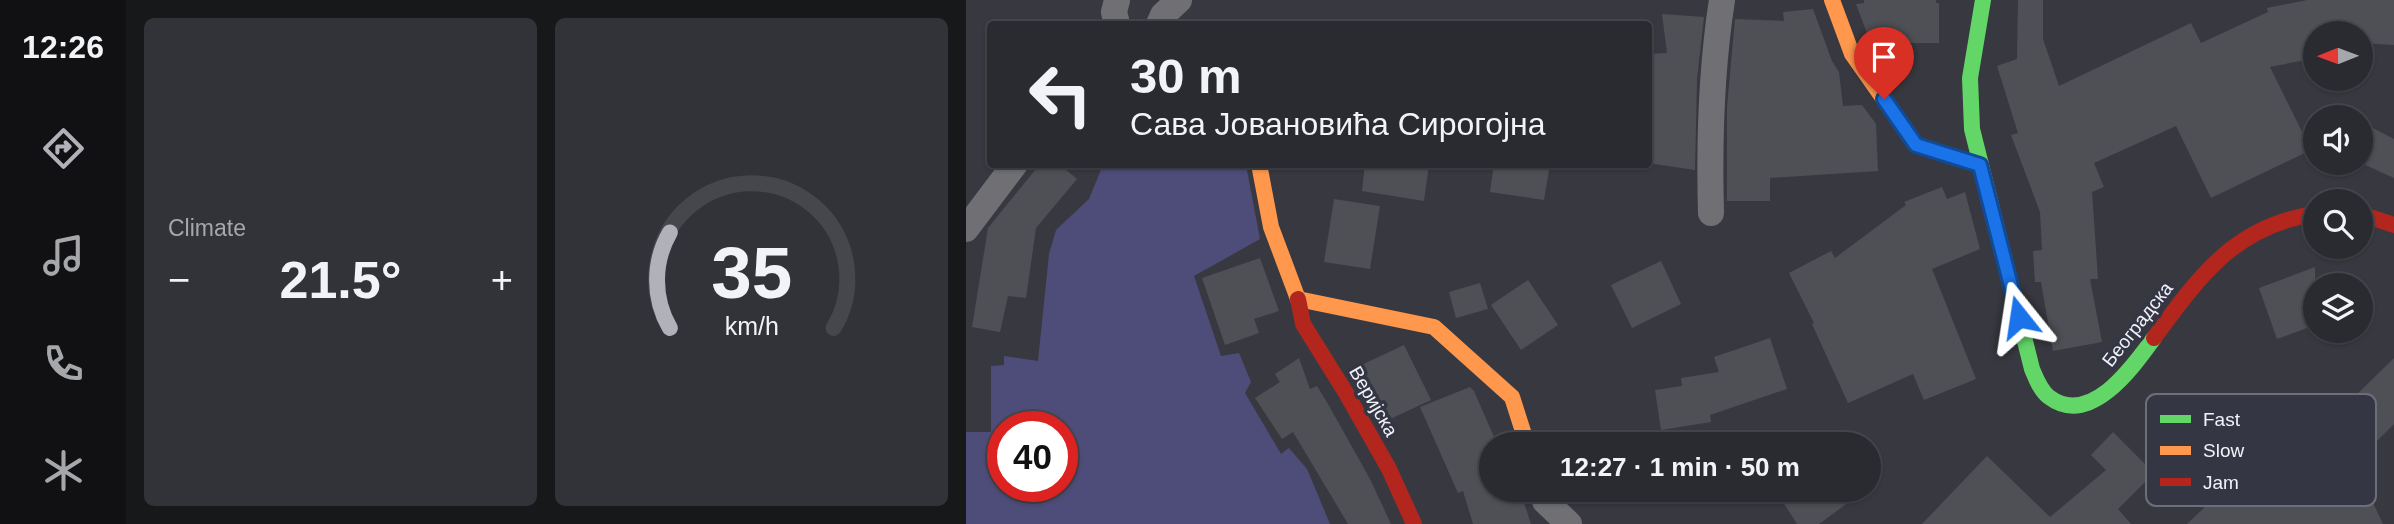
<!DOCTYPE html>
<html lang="en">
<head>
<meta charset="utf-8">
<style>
  body { margin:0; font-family:Arial,sans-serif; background:#323338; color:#f1f3f6; height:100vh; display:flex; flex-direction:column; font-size:26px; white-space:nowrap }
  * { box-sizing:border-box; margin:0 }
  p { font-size:23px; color:#a5a7ab }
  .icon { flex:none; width:38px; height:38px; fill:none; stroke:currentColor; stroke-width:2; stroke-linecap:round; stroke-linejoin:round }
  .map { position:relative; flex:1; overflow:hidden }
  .sheet { display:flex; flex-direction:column; gap:18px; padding:18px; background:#17181a; width:840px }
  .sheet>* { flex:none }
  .hud { position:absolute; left:21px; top:21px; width:665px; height:147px; border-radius:7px; box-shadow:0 2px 5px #0004,0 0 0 2px #46474c; background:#2a2b30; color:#f1f3f6; overflow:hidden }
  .needle { width:46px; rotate:269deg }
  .tools { position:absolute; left:1337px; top:21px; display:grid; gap:14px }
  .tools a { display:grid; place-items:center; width:70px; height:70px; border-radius:50%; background:#2a2b30; box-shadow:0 2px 5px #0004,0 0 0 2px #46474c; font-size:35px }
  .speed { position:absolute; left:21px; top:411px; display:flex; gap:14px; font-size:35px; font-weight:700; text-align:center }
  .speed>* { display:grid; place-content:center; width:91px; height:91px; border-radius:50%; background:#2a2b30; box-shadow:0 2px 5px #0004,0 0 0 2px #46474c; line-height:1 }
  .speed .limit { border:10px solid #d22; background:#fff; color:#111 }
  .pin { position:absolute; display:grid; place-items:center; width:60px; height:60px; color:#fff; margin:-72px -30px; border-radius:50% 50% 50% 0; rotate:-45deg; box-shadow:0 0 7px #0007 }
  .pin .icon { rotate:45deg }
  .me { position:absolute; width:77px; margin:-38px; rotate:345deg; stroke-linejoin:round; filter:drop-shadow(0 0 5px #0008) }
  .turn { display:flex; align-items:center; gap:24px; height:147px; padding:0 28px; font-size:32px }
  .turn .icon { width:91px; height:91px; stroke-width:2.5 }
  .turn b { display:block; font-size:49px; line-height:60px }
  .big { font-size:52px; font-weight:800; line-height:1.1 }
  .sheet .widget { flex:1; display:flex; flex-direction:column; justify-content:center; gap:10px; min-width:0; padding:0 24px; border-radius:10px; background:#323338 }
  .sheet .dial { align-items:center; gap:0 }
  .dial svg { height:182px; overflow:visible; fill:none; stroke:#46474c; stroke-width:7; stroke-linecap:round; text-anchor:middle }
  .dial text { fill:#f1f3f6; stroke:none }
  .heat { display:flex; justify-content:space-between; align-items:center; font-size:38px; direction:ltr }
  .sheet .tiles { flex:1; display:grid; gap:18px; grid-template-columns:repeat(2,1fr) }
  .trip { position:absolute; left:513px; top:432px; width:402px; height:70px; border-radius:35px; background:#2a2b30; box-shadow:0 2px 5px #0004,0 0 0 2px #46474c; font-weight:800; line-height:70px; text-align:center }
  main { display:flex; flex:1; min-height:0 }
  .tab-bar { display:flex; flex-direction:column; width:126px; justify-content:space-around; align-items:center; background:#111113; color:#a5a7ab }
  .tab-bar .icon { width:49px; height:49px }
  .tab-bar .on { color:#b1b1ba }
  .tab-bar b { font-size:32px; color:#f1f3f6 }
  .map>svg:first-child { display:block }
  .green { fill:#4e4d7a; fill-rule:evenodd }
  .building { fill:#4f5056 }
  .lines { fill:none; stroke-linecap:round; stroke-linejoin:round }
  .street { stroke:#707074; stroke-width:26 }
  .fast { stroke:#63d668; stroke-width:16 }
  .slow { stroke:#ff974d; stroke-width:16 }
  .jam { stroke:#b3261e; stroke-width:16 }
  .route-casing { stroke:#114b97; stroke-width:18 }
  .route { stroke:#1a73e8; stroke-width:12 }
  .labels { text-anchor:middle; stroke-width:7; stroke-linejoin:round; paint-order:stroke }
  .street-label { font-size:19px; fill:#f2f2fb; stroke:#353644 }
  .key { fill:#353644; stroke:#6e6e7b; stroke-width:2 }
  .key-label { font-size:19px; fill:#f2f2fb }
</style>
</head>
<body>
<main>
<nav class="tab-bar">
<b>12:26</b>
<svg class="icon on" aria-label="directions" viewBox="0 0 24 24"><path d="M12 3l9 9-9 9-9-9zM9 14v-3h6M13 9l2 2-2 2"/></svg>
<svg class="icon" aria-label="music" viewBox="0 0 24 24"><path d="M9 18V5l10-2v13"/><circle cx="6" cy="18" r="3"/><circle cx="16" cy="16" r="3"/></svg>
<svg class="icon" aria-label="phone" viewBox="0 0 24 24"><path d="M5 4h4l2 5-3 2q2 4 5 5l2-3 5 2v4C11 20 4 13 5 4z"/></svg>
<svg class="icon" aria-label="climate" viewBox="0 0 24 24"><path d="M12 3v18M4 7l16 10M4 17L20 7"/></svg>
</nav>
<section class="sheet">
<div class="tiles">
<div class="widget"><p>Climate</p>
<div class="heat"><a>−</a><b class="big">21.5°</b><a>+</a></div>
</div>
<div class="widget dial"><svg viewBox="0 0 100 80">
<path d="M14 69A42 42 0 1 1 86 69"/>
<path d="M14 69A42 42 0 0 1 14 27" stroke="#b1b1ba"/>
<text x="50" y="56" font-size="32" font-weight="700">35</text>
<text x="50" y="72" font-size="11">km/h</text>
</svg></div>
</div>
</section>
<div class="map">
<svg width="1428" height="524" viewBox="0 0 1428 524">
  <rect width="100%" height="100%" fill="#383940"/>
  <!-- green -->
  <path class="green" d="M137 165H280L294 239 228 276 255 356 273 353 285 382 279 393 315 454 323 448 341 469 364 524H0V432H25V366L38 365V356L72 361 83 254 90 230 123 199ZM37 427H96V486H37Z"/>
  <!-- building -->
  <path class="building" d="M898 0H970V3H973V43H929V53H911L905 44 890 4 898 3Z
    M1052 0H1077V39L1093 86 1225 23 1235 43 1302 12 1301 8 1341 0H1428V45L1395 43V33H1349V58L1304 67 1345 150 1245 198 1210 126 1128 163 1138 187 1126 192 1132 279H1124L1136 342 1087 351 1075 282H1069L1067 251 1076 250 1074 212 1045 135 1052 133 1031 66 1051 59Z
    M847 9 866 61 873 72 877 106 896 105 910 124 912 171 804 178V201H761V107L769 19 818 21 817 12Z
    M696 14 738 17 731 79 729 170 682 163V54L701 53Z
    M1395 122 1428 139V178L1395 163Z
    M74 164H93L111 179 70 228 60 298 42 296 34 332 6 327 22 228Z
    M399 164H463L458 201 396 191Z
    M528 164H584L578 200 524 192Z
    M976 187 981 199 999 192 1014 249 966 269 1010 379 958 400 947 374 882 403 846 324 848 323 823 273 865 251 869 258 940 205 938 202Z
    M368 199 414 206 404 269 358 262Z
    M294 258 313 311 288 319 293 333 259 345 236 278Z
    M695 261 715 304 666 328 645 285Z
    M1349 267V325L1311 339 1293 288Z
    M562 280 592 325 555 350 525 305Z
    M514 283 522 309 490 318 483 292Z
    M804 338 821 389 744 415 745 422 695 430 689 390 716 386 715 378 753 372 748 357Z
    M438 345 465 400 420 421 389 368Z
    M333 358 344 389 351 386 362 404 404 479 425 524H382L327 432 316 439 289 398 314 382 309 374Z
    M1428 358V424L1411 441 1400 488 1417 524H1221L1242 504 1236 489 1334 450 1359 425 1388 431 1379 406Z
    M504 387 508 391 531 444H525V490H554L565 524H507L497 491 492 493 454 407Z
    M1147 432 1188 473 1152 509 1165 524H956L1021 456 1084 517 1140 470 1125 455Z
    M817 490H886L890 497 853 524H831L812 494Z"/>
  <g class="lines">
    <!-- street -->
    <path class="street" d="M151 0 148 12 151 24
      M193 24 197 15 213 0
      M745 213C743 141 745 71 756 0
      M0 229 49 164
      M576 490 579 501 603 524"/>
    <!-- fast -->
    <path class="fast" d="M1017 0 1004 78 1006 129 1066 369C1070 378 1074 390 1083 397 1124 428 1167 367 1188 338"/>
    <!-- slow -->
    <path class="slow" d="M866 0 886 54 950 145 1014 165
      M293 164 305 227 332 299 468 327 546 397 561 444"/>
    <!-- jam -->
    <path class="jam" d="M1395 214 1428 225
      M332 299 337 324 380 393 423 469 448 524
      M1188 338C1233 277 1269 225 1349 214"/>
  </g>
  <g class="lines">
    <!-- route casing -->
    <g class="route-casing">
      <path id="route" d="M918 99 950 145 1014 165 1053 317"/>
    </g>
    <!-- route -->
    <use href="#route" class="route"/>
  </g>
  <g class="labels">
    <!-- street labels -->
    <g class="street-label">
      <text transform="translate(1171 324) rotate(-52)" y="7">Београдска</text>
      <text transform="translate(408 401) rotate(60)" y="7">Веријска</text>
    </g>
  </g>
  <!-- legend -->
  <rect x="1180" y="394" width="230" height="112" rx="10" class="key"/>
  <rect x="1194" y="415" width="31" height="8" fill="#63d668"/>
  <rect x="1194" y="446" width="31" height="9" fill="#ff974d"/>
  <rect x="1194" y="478" width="31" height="8" fill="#b3261e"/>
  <g class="key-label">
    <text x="1237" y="426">Fast</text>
    <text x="1237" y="457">Slow</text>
    <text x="1237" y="489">Jam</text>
  </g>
</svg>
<div class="tools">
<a><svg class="needle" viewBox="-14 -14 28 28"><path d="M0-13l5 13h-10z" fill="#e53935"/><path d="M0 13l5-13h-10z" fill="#a5a7ab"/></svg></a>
<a><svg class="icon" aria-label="sound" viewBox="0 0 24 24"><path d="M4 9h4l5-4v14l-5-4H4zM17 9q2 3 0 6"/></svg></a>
<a><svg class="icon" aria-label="search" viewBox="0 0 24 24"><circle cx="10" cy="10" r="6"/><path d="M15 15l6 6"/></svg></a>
<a><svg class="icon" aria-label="layers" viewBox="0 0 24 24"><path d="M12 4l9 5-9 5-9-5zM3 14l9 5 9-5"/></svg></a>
</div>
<div class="speed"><div class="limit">40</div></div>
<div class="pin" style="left:918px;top:99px;background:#d93025"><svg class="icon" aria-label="arrive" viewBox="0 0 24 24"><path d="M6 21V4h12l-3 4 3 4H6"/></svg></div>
<svg class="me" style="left:1053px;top:317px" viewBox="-20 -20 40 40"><path d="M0-17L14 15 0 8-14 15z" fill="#1a73e8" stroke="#fff" stroke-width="4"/></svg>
<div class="trip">12:27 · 1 min · 50 m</div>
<div class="hud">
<div class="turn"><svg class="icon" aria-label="left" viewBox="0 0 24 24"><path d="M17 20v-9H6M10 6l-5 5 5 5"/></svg><div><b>30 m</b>Сава Јовановића Сирогојна</div></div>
</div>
</div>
</main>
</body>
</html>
